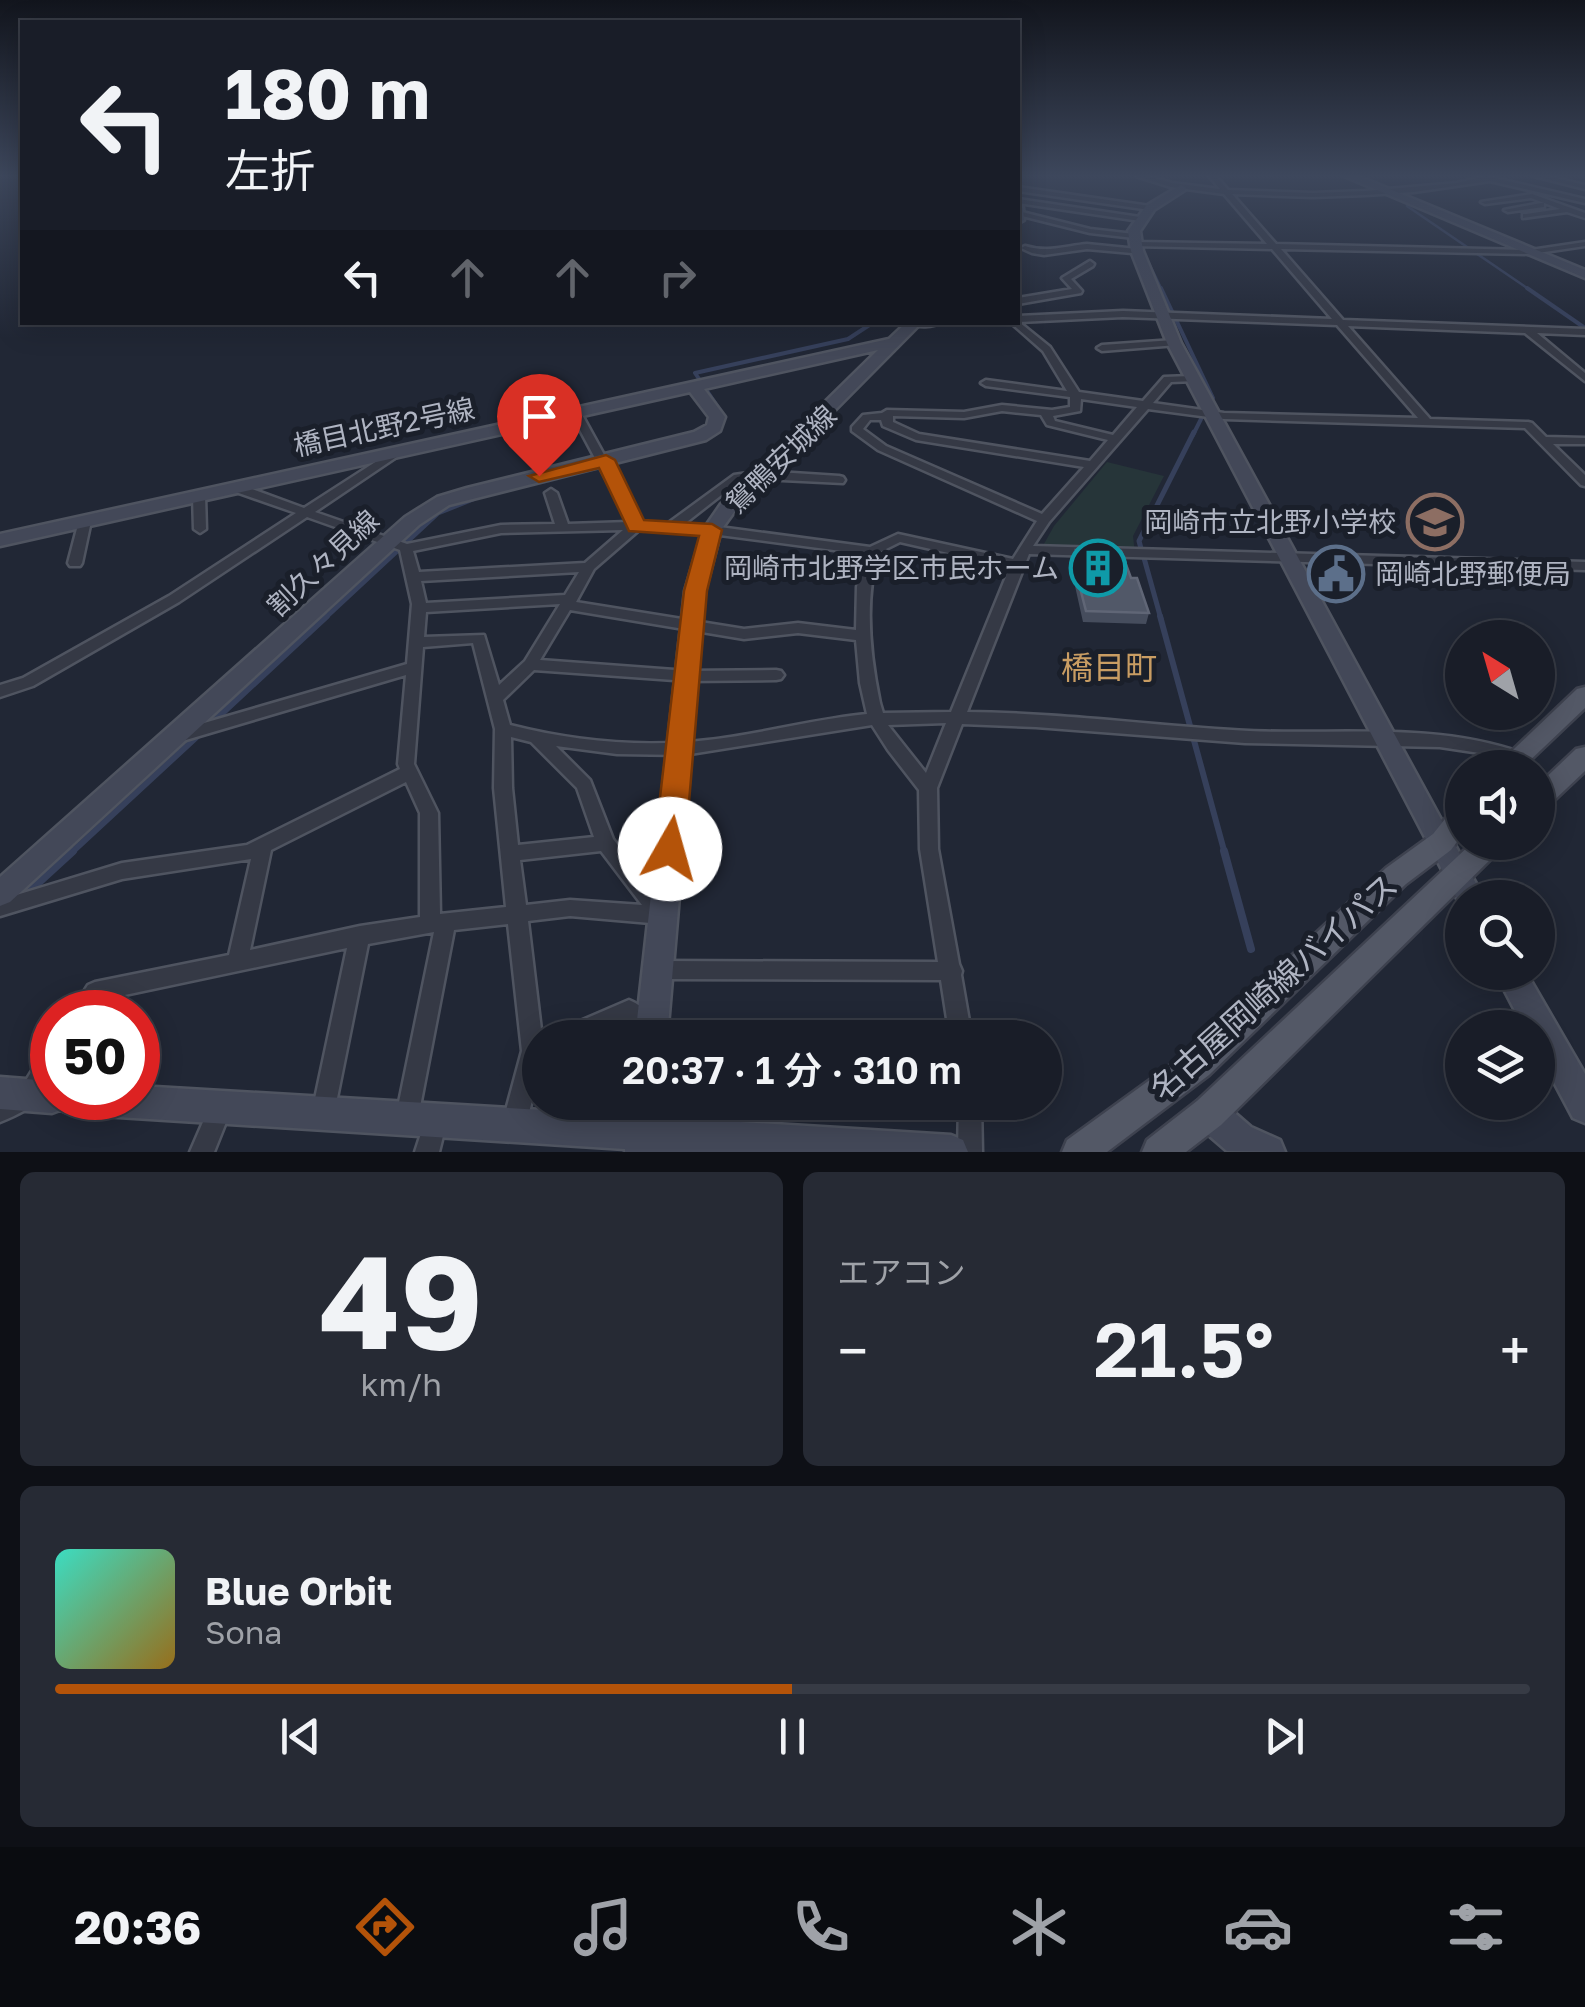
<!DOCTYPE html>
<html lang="ja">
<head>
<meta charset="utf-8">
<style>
  body { margin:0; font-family:"Golos Text","Noto Sans JP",sans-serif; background:#262a34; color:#f1f3f6; height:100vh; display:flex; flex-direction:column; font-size:38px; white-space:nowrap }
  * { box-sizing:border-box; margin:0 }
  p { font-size:32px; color:#9fa2a8 }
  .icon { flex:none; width:55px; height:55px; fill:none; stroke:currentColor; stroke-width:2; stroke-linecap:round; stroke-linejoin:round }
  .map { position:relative; height:1152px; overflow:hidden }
  .details { display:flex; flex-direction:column; gap:20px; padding:20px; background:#0e1016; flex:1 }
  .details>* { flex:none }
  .hud { position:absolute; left:20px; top:20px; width:1000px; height:305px; border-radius:0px; box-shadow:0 5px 25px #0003,0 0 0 2px #373b45; background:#191d28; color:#f1f3f6; overflow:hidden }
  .needle { width:65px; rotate:323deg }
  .fabs { position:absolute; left:1445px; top:620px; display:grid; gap:20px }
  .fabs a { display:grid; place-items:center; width:110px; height:110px; border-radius:50%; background:#191d28; box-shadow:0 5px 25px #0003,0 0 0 2px #373b45; font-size:50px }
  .speed { position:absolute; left:30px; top:990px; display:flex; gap:20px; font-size:50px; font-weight:700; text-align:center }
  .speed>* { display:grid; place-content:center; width:130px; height:130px; border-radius:50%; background:#191d28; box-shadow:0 5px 25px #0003,0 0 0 2px #373b45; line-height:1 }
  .speed .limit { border:15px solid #d22; background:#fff; color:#111 }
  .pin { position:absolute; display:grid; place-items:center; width:85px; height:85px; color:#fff; margin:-102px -42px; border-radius:50% 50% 50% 0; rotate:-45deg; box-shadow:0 0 10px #0007 }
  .pin .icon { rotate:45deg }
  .me { position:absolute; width:110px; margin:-55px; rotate:7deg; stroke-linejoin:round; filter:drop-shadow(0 0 8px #0008) }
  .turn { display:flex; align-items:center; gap:35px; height:210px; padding:0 40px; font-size:45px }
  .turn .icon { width:130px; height:130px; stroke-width:2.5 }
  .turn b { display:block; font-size:70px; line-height:85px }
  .lanes { display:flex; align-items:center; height:95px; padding:0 40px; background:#0003; justify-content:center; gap:50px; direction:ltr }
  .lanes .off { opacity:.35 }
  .big { font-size:75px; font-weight:600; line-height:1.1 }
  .details .widget { flex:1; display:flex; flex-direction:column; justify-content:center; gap:15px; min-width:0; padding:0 35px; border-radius:15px; background:#262a34 }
  .details .dial { align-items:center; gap:0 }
  .dial b { font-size:130px; line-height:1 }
  .song { display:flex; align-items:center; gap:30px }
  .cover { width:120px; height:120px; border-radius:15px; background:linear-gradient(135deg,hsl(170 70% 55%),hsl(40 70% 35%)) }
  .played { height:10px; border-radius:5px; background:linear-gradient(90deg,#b45309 50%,#373b45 50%) }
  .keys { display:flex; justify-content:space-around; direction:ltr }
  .heat { display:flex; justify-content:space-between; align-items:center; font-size:55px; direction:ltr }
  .details .tiles { flex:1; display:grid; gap:20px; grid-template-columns:1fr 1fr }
  .widget:last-child { grid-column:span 2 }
  .trip { position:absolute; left:522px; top:1020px; width:540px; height:100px; border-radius:50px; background:#191d28; box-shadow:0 5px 25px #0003,0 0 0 2px #373b45; font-weight:600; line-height:100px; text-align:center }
  .tab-bar { display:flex; height:160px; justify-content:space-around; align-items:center; background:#0a0c10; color:#9fa2a8 }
  .tab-bar .icon { width:70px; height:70px }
  .tab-bar .current { color:#b45309 }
  .tab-bar b { font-size:45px; color:#f1f3f6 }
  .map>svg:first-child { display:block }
  .green { fill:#263539 }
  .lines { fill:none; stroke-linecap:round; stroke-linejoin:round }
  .stream-far4 { stroke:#36405b; stroke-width:2.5 }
  .stream-far3 { stroke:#36405b; stroke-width:4 }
  .stream-far2 { stroke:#36405b; stroke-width:5 }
  .stream-far1 { stroke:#36405b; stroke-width:6 }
  .stream { stroke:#36405b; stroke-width:8 }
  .street-casing { stroke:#4f5460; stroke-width:5 }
  .secondary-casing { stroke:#4f5460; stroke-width:5 }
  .primary-casing { stroke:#3e424f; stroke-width:5 }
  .street { fill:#353945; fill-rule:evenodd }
  .secondary { fill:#434858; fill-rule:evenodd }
  .primary { fill:#535866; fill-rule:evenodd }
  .wall { fill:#464d5d }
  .building { fill:#515868; stroke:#606676; stroke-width:2.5 }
  .route { fill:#b45309; stroke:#753606; stroke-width:2.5 }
  .labels { text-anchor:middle; stroke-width:10; stroke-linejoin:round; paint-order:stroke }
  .street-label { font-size:28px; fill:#afb4c2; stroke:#1a1f2a }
  .poi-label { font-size:28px; fill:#afb4c2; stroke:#1a1f2a; text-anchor:end }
  .quarter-label { font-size:32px; fill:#c99d63; stroke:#1a1f2a }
  .near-street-label { font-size:32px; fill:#afb4c2; stroke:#1a1f2a }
</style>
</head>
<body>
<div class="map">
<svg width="1585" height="1152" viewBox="0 0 1585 1152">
  <rect width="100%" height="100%" fill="#212735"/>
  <!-- green -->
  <path class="green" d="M1107 462 1164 476 1133 536 1135 553 1040 551 1054 526Z"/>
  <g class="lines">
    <!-- stream-far4 -->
    <path class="stream-far4" d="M1407 206 1530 290
      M1143 251 1162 290"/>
    <!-- stream-far3 -->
    <path class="stream-far3" d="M1161 288 1213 398 1210 403
      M1527 288 1585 328
      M719 430 722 413 695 373 848 339 874 322
      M1193 435 1204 413"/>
    <!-- stream-far2 -->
    <path class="stream-far2" d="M1142 552 1139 541 1194 432
      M1144 558 1161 619
      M324 619 438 513 473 499"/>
    <!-- stream-far1 -->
    <path class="stream-far1" d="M1160 616 1225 854
      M214 721 327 616
      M70 854 202 732"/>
    <!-- stream -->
    <path class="stream" d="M1224 851 1251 949
      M26 894 73 851"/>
    <!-- street casing -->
    <g class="street-casing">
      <path id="street" d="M1136 176H1148L1172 183 1220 189 1209 176H1216L1228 190 1313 193 1365 191 1457 183 1486 176 1585 199V203L1490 181 1414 192 1365 195 1313 197 1232 194 1276 244 1531 250 1585 242V246L1531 254 1281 249 1343 320 1585 329V335L1537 333 1585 373V381L1525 333 1348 326 1430 419 1528 422 1532 423 1546 437 1585 438V444H1553L1585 475V486L1581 485 1525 428 1224 419 1148 409 1049 522 1033 546 1585 562V570L1029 554 967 712C1061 713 1155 726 1249 731 1339 735 1435 722 1522 753L1524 757 1522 761 1516 763 1493 755 1440 747 1245 743 1036 727 962 724 937 788 938 849 959 964 962 971 961 975 972 1038H950L941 980 658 979 651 977 648 970 651 963 658 961 938 962 920 849 919 790 888 750 872 725 684 755 617 754 556 746 590 780 613 839 672 915 669 921 662 924 570 916 528 921 542 1038H540V1067L526 1125 522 1133 514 1137 506 1133 502 1125 522 1051 508 924 454 930 418 1117 415 1125 407 1128 399 1125 396 1117 434 932 368 944 334 1113 331 1121 323 1124 315 1121 312 1113 347 948 101 1000 94 1012H71L88 985 95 982 229 955 251 859 122 879 0 916V900L122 863 247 845 400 769 398 764 406 675 179 742 173 740 171 736 173 732 407 664 412 604 400 550 307 517 179 602 33 686 0 697V685L23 678 169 596 296 513 233 491 231 488 233 485H241L304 508 394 450 398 452V456L315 512 407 544 501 525 555 524 545 493 551 489 557 493 568 524 629 522 571 413 576 410 581 413 641 522 667 524 734 475 762 471 839 476 843 477 845 480 843 483 762 479 738 482 683 525 712 526 870 547 898 534 1013 559 1037 521 878 450 852 431V427L863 415 882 413 887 410 964 412 1002 405 1052 410 1070 407V397L986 386 981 383 986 380 1067 391 1043 351 1010 322H1018V316L1123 311 1332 319 1272 249 1132 246V242H1135L1267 244 1224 194 1171 187ZM1123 317 1337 325 1418 418 1224 413 1153 403 1171 382 1195 381 1196 379 1191 376 1164 377 1143 401 1079 392 1050 347 1019 322ZM1081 399 1137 407 1113 435 1055 421 1053 416 1080 411ZM1002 411 1041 415 1047 425 1108 440 1090 461 919 434 893 422V416L964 418ZM870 420H881L883 426 916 440 1084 467 1042 514 886 446 863 429ZM623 530 585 563 419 572 413 551 501 533ZM639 530 712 534 864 554 857 587 856 630 798 623 744 629 576 602 594 569ZM900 542 1010 567 951 712 883 713 880 703C870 655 864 601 878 553ZM579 572 565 595 426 603 421 581ZM560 604 525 661 499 685 484 635 424 637 426 612ZM570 610 744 639 798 633 856 640 860 683 867 714C814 719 762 734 708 740 643 748 573 741 510 725L503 700 534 670 688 681 776 680 781 679 784 675 781 671 776 670 688 671 540 660ZM473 643 495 729 494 788 506 907 440 914 438 813 414 764 423 647ZM946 723 926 773 888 725ZM511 737 531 742 577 788 594 837 518 845 512 788ZM406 782 420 813V917L360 926 250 950 271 850ZM601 851 642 905 570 900 526 905 520 860Z
        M1534 176H1547L1585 185V189Z
        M1018 187 1150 206 1154 208 1150 210 1018 191Z
        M1532 194 1585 213V218L1567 212 1523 218V214H1526L1560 209 1531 198 1485 204 1481 202Z
        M1018 199 1140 217 1144 219 1140 221 1018 203Z
        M1541 203H1544V207L1508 212 1504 210Z
        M1018 211 1090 229 1134 234 1138 236 1134 238 1090 233 1018 215Z
        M1087 244 1137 249 1141 251 1132 253 1087 249 1044 255 1032 253 1021 248 1025 246C1047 253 1065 246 1087 244Z
        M1090 261 1094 264 1093 266 1071 279 1082 291 1081 293 1018 304V298L1072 289 1062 278Z
        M941 322C934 327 917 328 910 323Z
        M1174 340 1177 341V345L1102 351 1097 348 1102 345Z
        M199 492 205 496 206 529 200 533 194 529 193 496Z
        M85 517 91 521 82 563 80 566H70L68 563 79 521Z
        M629 1000C642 1005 655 1019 661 1031L658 1038H642L626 1022 590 1038H554L557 1031Z
        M52 1048C55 1093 41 1105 0 1122V1099L22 1087 44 1051Z
        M221 1096 229 1099 232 1107 214 1152H190L213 1099Z
        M959 1102H981L982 1152H958Z
        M436 1109 444 1112 447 1120 439 1152H415L428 1112Z"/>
    </g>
    <!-- secondary casing -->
    <g class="secondary-casing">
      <path id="secondary" d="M1344 176H1358L1585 270V278Z
        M1181 185 1186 188 1185 190 1154 210 1140 231 1143 251 1181 343 1479 889 1483 898H1462V908L1167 343 1131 251 1128 231 1146 206Z
        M1018 205 1023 208 1024 220 1018 223Z
        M907 322H922L734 512 721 530 705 591 667 1038H635L685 591 703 530 721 504 878 350 704 389 725 417 720 431 706 440 449 505 419 525 10 902 0 906V877L405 517 437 497 467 488 694 432 707 425 709 417 690 392 0 546V534L889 339Z
        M1495 972H1526L1585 1074V1123L1573 1118 1538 1052V1028H1524Z
        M0 1077 52 1081V1098H138V1086L628 1115 629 1102H662L661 1117 951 1135 963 1140 968 1152H625V1149L71 1114 60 1110 52 1113 0 1109Z
        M1209 1096 1221 1101 1251 1127 1280 1140 1285 1152 1227 1151 1197 1125 1192 1113 1197 1101Z"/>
    </g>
    <!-- primary casing -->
    <g class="primary-casing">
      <path id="primary" d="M1585 687V708L1522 768H1494L1577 689Z
        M1585 747V771L1547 807 1538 810V785L1576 749Z
        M1462 806V835L1451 850 1406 884 1209 1075 1107 1152H1062L1067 1140 1187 1053 1386 868 1433 834 1453 809Z
        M1473 842H1504L1500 850 1221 1125 1186 1152H1142L1147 1140 1197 1101Z"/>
    </g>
    <!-- street -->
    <use href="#street" class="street"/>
    <!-- secondary -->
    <use href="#secondary" class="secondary"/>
    <!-- primary -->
    <use href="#primary" class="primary"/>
  </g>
  <!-- wall -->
  <path class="wall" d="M1076 550 1131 578 1149 613 1146 624 1083 622 1075 586 1077 576H1078L1073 561Z"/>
  <!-- building -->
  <path class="building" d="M1076 550 1121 551 1131 578H1137L1149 613 1086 611 1077 576H1084Z"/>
  <!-- sky -->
  <linearGradient id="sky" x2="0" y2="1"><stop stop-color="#12151d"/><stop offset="0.52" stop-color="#3d475c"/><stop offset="1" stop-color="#3d475c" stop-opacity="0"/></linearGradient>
  <rect width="1585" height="338" fill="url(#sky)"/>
  <!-- route -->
  <path class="route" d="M606 455 615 460 644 520 712 524 722 530 707 591 685 849 680 858 670 861 659 858 654 849 684 591 699 536 629 531 599 468 539 482 529 476Z"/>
  <!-- icons -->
  <defs>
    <g id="school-ring" transform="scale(2.875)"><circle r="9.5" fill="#1a1f2a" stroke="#8d6e63" stroke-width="1.5"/><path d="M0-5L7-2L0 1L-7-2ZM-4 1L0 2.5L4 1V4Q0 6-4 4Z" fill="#8d6e63"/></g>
    <g id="building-ring" transform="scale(2.875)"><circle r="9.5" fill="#1a1f2a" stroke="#0f9aa8" stroke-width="1.5"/><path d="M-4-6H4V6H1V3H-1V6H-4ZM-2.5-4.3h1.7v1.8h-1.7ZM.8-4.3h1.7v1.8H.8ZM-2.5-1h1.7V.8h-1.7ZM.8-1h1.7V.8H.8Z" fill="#0f9aa8"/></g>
    <g id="civic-ring" transform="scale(2.875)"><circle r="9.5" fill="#1a1f2a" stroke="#5c6f8a" stroke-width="1.5"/><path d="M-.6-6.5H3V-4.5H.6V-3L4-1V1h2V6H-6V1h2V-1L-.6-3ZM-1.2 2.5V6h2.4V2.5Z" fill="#5c6f8a"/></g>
  </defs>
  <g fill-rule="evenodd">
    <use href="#school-ring" x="1435" y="522"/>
    <use href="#building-ring" x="1098" y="568"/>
    <use href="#civic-ring" x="1336" y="574"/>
  </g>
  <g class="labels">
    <!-- street labels -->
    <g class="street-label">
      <text transform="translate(384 427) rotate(-12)" y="10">橋目北野2号線</text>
      <text transform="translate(781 459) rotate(-44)" y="10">鴛鴨安城線</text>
      <text transform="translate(323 563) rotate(-43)" y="10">割久々見線</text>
    </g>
    <!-- poi labels -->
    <g class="poi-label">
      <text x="1396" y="532">岡崎市立北野小学校</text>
      <text x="1059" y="578">岡崎市北野学区市民ホーム</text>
      <text x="1375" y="584" text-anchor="start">岡崎北野郵便局</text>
    </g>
    <!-- quarter labels -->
    <g class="quarter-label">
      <text x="1109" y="679">橋目町</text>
    </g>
    <!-- near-street labels -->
    <g class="near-street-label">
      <text transform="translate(1274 987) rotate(-42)" y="11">名古屋岡崎線バイパス</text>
    </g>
  </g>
</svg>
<div class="fabs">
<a><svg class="needle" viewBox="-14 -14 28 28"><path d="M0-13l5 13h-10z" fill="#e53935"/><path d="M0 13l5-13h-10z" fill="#9fa2a8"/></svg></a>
<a><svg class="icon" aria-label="sound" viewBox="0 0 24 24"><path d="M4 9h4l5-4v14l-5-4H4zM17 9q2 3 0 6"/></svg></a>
<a><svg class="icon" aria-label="search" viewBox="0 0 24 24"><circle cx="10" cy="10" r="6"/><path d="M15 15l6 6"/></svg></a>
<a><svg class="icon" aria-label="layers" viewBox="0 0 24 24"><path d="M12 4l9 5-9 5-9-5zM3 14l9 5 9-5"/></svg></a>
</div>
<div class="speed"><div class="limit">50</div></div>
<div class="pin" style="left:539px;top:476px;background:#d93025"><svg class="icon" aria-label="arrive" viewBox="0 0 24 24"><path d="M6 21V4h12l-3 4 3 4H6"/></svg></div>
<svg class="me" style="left:670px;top:849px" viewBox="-20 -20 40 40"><circle r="19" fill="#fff"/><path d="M0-13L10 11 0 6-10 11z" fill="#b45309"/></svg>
<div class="trip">20:37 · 1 分 · 310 m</div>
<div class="hud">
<div class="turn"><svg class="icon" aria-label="left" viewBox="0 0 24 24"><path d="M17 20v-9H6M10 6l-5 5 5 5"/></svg><div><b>180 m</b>左折</div></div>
<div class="lanes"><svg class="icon" aria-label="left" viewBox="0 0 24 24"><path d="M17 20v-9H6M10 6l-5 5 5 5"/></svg><svg class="icon off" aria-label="ahead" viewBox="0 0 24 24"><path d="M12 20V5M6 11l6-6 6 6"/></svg><svg class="icon off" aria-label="ahead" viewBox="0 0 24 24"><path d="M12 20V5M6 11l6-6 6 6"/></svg><svg class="icon off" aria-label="right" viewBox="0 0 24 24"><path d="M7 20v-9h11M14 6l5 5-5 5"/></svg></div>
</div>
</div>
<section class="details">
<div class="tiles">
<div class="widget dial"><b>49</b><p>km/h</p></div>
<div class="widget"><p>エアコン</p>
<div class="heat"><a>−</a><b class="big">21.5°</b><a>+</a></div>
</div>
<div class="widget">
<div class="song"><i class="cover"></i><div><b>Blue Orbit</b><p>Sona</p></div></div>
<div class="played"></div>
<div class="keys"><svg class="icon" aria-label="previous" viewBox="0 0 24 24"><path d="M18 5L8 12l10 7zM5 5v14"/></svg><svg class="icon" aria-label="pause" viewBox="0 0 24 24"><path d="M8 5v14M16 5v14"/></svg><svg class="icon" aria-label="next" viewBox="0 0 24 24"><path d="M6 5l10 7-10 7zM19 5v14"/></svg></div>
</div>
</div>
</section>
<nav class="tab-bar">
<b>20:36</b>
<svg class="icon current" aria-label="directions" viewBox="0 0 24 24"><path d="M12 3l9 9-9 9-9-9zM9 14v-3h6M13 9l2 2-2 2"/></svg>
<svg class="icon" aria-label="music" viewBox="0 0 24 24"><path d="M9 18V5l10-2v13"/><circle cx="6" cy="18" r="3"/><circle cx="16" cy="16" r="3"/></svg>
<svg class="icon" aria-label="phone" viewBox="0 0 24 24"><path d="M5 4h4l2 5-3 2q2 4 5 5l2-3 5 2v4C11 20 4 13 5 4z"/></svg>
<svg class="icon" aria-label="climate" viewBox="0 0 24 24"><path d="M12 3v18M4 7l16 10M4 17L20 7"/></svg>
<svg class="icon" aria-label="car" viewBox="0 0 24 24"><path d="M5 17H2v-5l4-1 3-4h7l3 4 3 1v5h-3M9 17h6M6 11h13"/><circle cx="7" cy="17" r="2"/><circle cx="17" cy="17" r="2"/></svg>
<svg class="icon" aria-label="filters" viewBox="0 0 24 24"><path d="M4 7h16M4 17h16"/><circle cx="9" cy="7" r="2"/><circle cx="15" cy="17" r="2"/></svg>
</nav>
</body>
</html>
